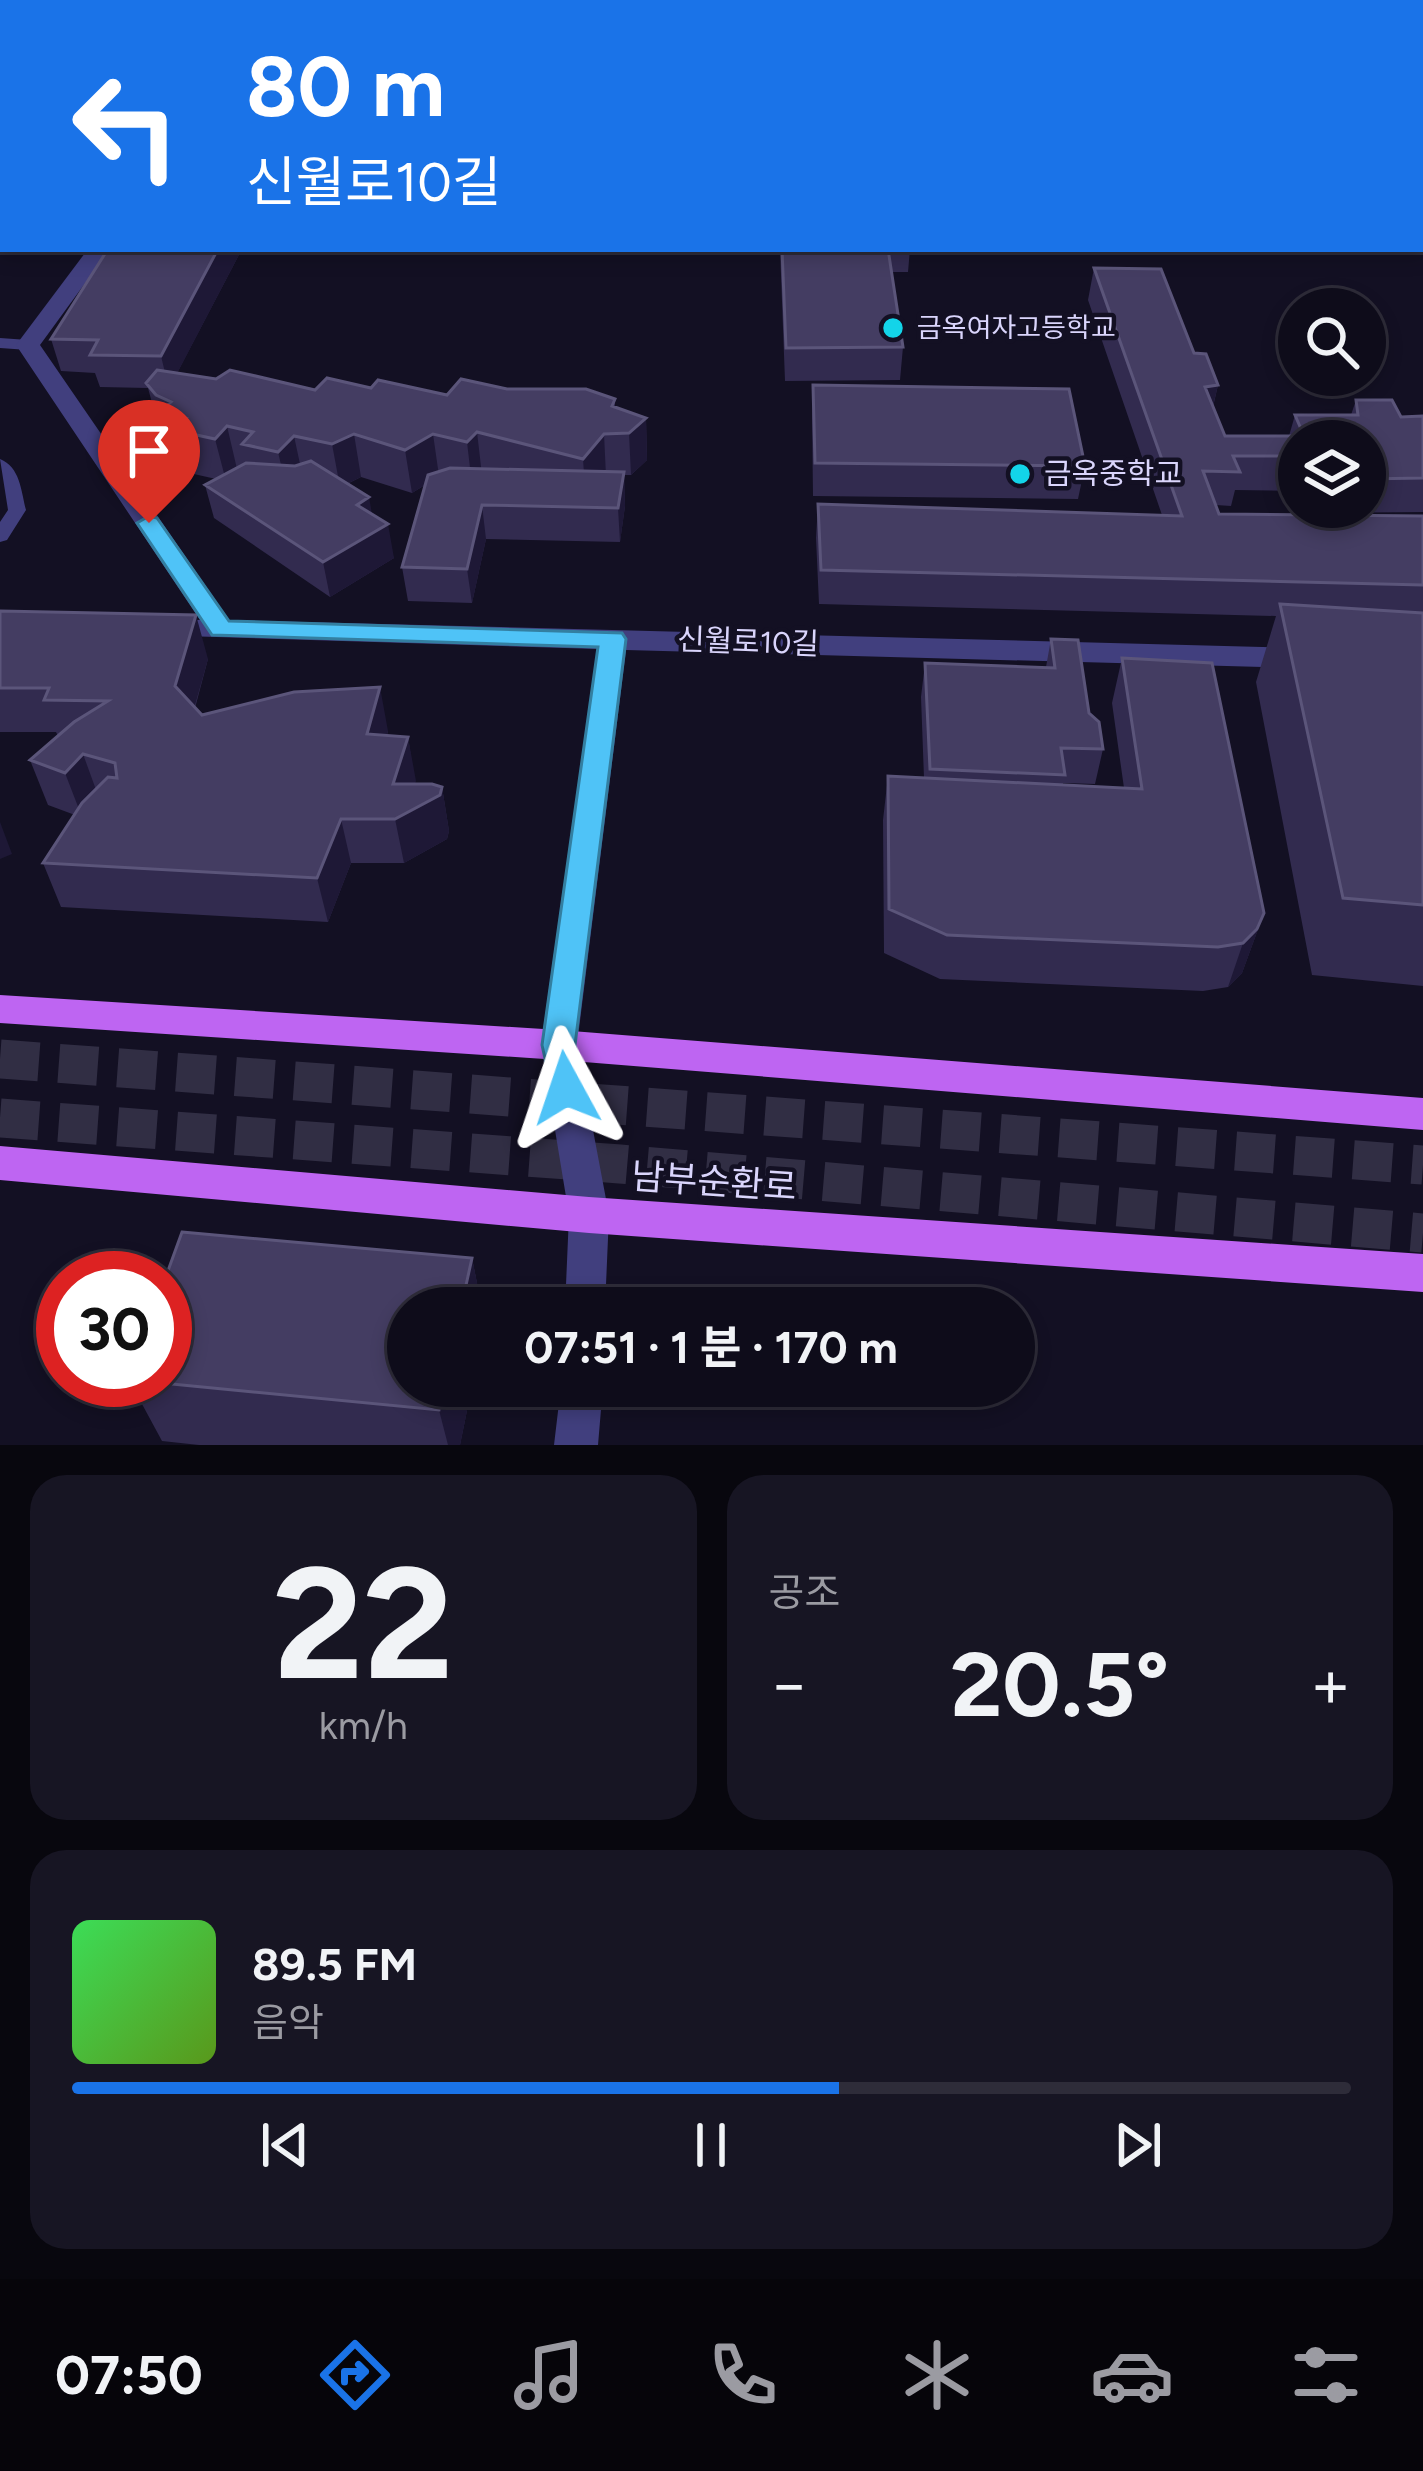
<!DOCTYPE html>
<html lang="ko">
<head>
<meta charset="utf-8">
<style>
  body { margin:0; font-family:Figtree,"Noto Sans KR",sans-serif; background:#171523; color:#f1f3f6; height:100vh; display:flex; flex-direction:column; font-size:45px; white-space:nowrap }
  * { box-sizing:border-box; margin:0 }
  p { font-size:39px; color:#9b9ba2 }
  .icon { flex:none; width:66px; height:66px; fill:none; stroke:currentColor; stroke-width:2; stroke-linecap:round; stroke-linejoin:round }
  .map { position:relative; height:1445px; overflow:hidden }
  .panel { display:flex; flex-direction:column; gap:30px; padding:30px; background:#08070e; flex:1 }
  .panel>* { flex:none }
  .hud { position:absolute; left:0px; top:0px; width:1425px; height:252px; box-shadow:0 6px 18px #0003,0 0 0 3px #2e2c39; background:#1a73e8; color:#fff; overflow:hidden }
  .controls { position:absolute; left:1278px; top:288px; display:grid; gap:24px }
  .controls a { display:grid; place-items:center; width:108px; height:108px; border-radius:50%; background:#0e0c1a; box-shadow:0 6px 18px #0003,0 0 0 3px #2e2c39; font-size:60px }
  .speed { position:absolute; left:36px; top:1251px; display:flex; gap:24px; font-size:60px; font-weight:700; text-align:center }
  .speed>* { display:grid; place-content:center; width:156px; height:156px; border-radius:50%; background:#0e0c1a; box-shadow:0 6px 18px #0003,0 0 0 3px #2e2c39; line-height:1 }
  .speed .limit { border:18px solid #d22; background:#fff; color:#111 }
  .pin { position:absolute; display:grid; place-items:center; width:102px; height:102px; color:#fff; margin:-123px -51px; border-radius:50% 50% 50% 0; rotate:-45deg; box-shadow:0 0 12px #0007 }
  .pin .icon { rotate:45deg }
  .me { position:absolute; width:132px; margin:-66px; rotate:355deg; stroke-linejoin:round; filter:drop-shadow(0 0 9px #0008) }
  .turn { display:flex; align-items:center; gap:42px; height:252px; padding:0 48px; font-size:54px }
  .turn .icon { width:156px; height:156px; stroke-width:2.5 }
  .turn b { display:block; font-size:84px; line-height:102px }
  .big { font-size:90px; font-weight:700; line-height:1.1 }
  .panel .widget { flex:1; display:flex; flex-direction:column; justify-content:center; gap:18px; min-width:0; padding:0 42px; border-radius:36px; background:#171523 }
  .panel .dial { align-items:center; gap:0 }
  .dial b { font-size:156px; line-height:1 }
  .song { display:flex; align-items:center; gap:36px }
  .cover { width:144px; height:144px; border-radius:18px; background:linear-gradient(135deg,hsl(130 70% 55%),hsl(90 70% 35%)) }
  .played { height:12px; border-radius:6px; background:linear-gradient(90deg,#1a73e8 60%,#2e2c39 60%) }
  .keys { display:flex; justify-content:space-around; direction:ltr }
  .heat { display:flex; justify-content:space-between; align-items:center; font-size:66px; direction:ltr }
  .panel .tiles { flex:1; display:grid; gap:30px; grid-template-columns:1fr 1fr }
  .widget:last-child { grid-column:span 2 }
  .trip { position:absolute; left:387px; top:1287px; width:648px; height:120px; border-radius:60px; background:#0e0c1a; box-shadow:0 6px 18px #0003,0 0 0 3px #2e2c39; font-weight:700; line-height:120px; text-align:center }
  .dock { display:flex; height:192px; justify-content:space-around; align-items:center; background:#06050a; color:#9b9ba2 }
  .dock .icon { width:84px; height:84px }
  .dock .on { color:#1a73e8 }
  .dock b { font-size:54px; color:#f1f3f6 }
  .map>svg:first-child { display:block }
  .green { fill:#142c2b }
  .lines { fill:none; stroke-linecap:round; stroke-linejoin:round }
  .primary-tunnel { stroke:#312e44; stroke-width:39; stroke-dasharray:39 20; stroke-linecap:butt }
  .path { stroke:#39aca5; stroke-width:4.5; stroke-dasharray:3 6; stroke-linecap:butt }
  .lane { fill:#413f7e; fill-rule:evenodd }
  .street { fill:#413f7e; fill-rule:evenodd }
  .secondary { fill:#7874f3; fill-rule:evenodd }
  .primary { fill:#be65f2; fill-rule:evenodd }
  .wall { fill:#322b4f }
  .shaded-wall { fill:#1e1836 }
  .building { fill:#443d62; stroke:#5b557a; stroke-width:3 }
  .route { fill:#4fc3f7; stroke:#337fa1; stroke-width:3 }
  .poi-dot { fill:#13d4e9; stroke:#131023; stroke-width:4.5 }
  .labels { text-anchor:middle; stroke-width:9; stroke-linejoin:round; paint-order:stroke }
  .far-poi-label { font-size:27px; fill:#dad5fc; stroke:#131023; text-anchor:start }
  .poi-label { font-size:30px; fill:#dad5fc; stroke:#131023; text-anchor:start }
  .street-label { font-size:30px; fill:#dad5fc; stroke:#131023 }
  .near-street-label { font-size:36px; fill:#dad5fc; stroke:#131023 }
</style>
</head>
<body>
<div class="map">
<svg width="1423" height="1445" viewBox="0 0 1423 1445">
  <rect width="100%" height="100%" fill="#131023"/>
  <!-- green -->
  <path class="green" d="M278 0H798L277 3Z"/>
  <g class="lines">
    <!-- primary-tunnel -->
    <path class="primary-tunnel" d="M0 1059 1423 1165
      M0 1118 620 1164 1423 1233"/>
    <!-- path -->
    <path class="path" d="M503 0 511 3
      M690 3 757 0"/>
    <!-- lane -->
    <path class="lane" d="M1423 245V253L1013 255 1006 251 1422 249Z
      M0 338 28 340 36 345 28 350 0 348Z
      M0 459C20 467 21 490 26 510L7 540 0 542V522L8 510Z"/>
    <!-- street -->
    <path class="street" d="M1216 0H1327L1329 3H1218Z
      M88 249H110L40 345 229 620 1303 648 1317 658 1303 668 626 650 577 1045 609 1215 605 1308H565L569 1215 541 1045 597 649 153 635 149 628 153 621 200 620 16 345Z
      M561 1386H603L598 1445H554Z"/>
    <!-- secondary -->
    <path class="secondary" d="M1319 0H1335L1337 3H1321Z
      M1422 144H1423V157H1422Z"/>
    <!-- primary -->
    <path class="primary" d="M0 995 559 1030 1423 1098V1130L559 1060 0 1023Z
      M0 1146 589 1197 1423 1254V1292L589 1233 0 1180Z"/>
  </g>
  <!-- wall -->
  <path class="wall" d="M108 249H242L177 373 315 390 371 388 447 395 507 389 615 399V407L646 418 647 460 631 475H624L625 506 620 542 486 539 472 603 408 601 402 567 425 485 412 493 361 477 347 484 372 514 394 558 330 597 214 518 205 485 216 479 185 472 181 457 171 455 166 435 158 425 148 388 100 387 95 373 61 371 51 339Z
    M780 249H910L908 272H891L903 347 900 380 785 381Z
    M1094 268 1194 353 1218 385 1213 407 1225 436H1289L1295 415H1351L1356 400 1401 417 1423 416V512L1309 513 1306 507H1365V441H1299V491L1235 490 1231 506 1216 505 1219 514 1423 516V986L1312 975 1256 682 1276 616 819 604 816 538 818 504 1162 515 1088 300Z
    M813 385 1085 466 1078 499 813 496 812 417Z
    M0 611 208 659 195 708 202 715 388 731 387 735 408 737 415 784 442 787 449 831 447 839 404 863H351L328 922 61 907 43 863 75 815 48 805 30 760 58 736 56 732H0Z
    M1051 639 1089 713 1103 749 1095 784 1063 783V785L1124 788 1112 703 1122 658 1264 913 1242 973 1228 987 1203 991 940 979 884 953 883 820 888 776 924 778 921 697 925 663 1046 667Z
    M472 1258 482 1308H408L472 1386 460 1445H199L162 1441 129 1380Z"/>
  <!-- shaded-wall -->
  <path class="shaded-wall" d="M175 0H203L201 3H173Z
    M0 178 3 187V249H21L0 255Z
    M218 249H242L169 389 161 356Z
    M1218 385 1210 418 1205 387Z
    M646 418 647 460 631 475 629 433Z
    M227 426 237 469 226 481 215 439Z
    M477 432 482 475 472 485 467 442Z
    M354 434 361 477 340 487 332 444Z
    M433 434 439 476 412 493 405 450Z
    M604 434 606 476 586 502 583 459Z
    M294 436 303 478 288 495 278 452Z
    M624 472 625 506 620 542 618 508Z
    M369 497 375 531 357 505Z
    M482 505 486 539 472 603 467 569Z
    M388 524 394 558 330 597 323 562Z
    M196 615 208 659 188 730 175 686Z
    M380 687 388 731 376 778 367 734Z
    M408 737 416 781 406 813 442 787 449 831 447 839 404 863 395 819 393 784Z
    M83 754 99 798 82 817 65 773Z
    M341 819 351 863 328 922 317 878Z
    M0 822 12 854 0 859Z
    M1264 913 1242 973 1228 987 1243 943Z
    M472 1258 482 1308H461Z
    M444 1386H472L460 1445H448L439 1410Z"/>
  <!-- building -->
  <path class="building" d="M86 0H175L173 3H84Z
    M897 0H963L964 3H898Z
    M108 249H218L161 356 90 355 98 340 51 339Z
    M782 249H888L903 347 786 348Z
    M1094 268 1161 269 1194 353 1206 354 1218 385 1205 387 1225 436H1304L1295 415H1358L1356 400H1392L1401 417 1423 416V478L1365 479V441H1299V456H1233L1240 472 1203 471 1219 514 1423 516V585L821 570 818 504 1182 516Z
    M157 370 216 379 230 370 315 390 327 378 371 388 378 380 447 395 461 379 507 389H586L615 399 612 406 646 418 629 433 604 434 583 459 477 432 467 442 433 434 405 450 354 434 332 444 294 436 278 452 242 444 253 432 227 426 215 439 174 430 186 418 160 412 171 402 156 395 146 383Z
    M813 385 1069 389 1085 466 815 463Z
    M311 461 369 497 357 505 388 524 323 562 205 485 246 463 295 466Z
    M450 468 624 472 618 508 482 505 467 569 402 567 428 475Z
    M1280 604 1423 613V905L1343 898Z
    M0 611 196 615 175 686 202 715 294 692 380 687 367 734 408 737 393 784H432L442 787 440 795 395 819H341L317 878 43 863 82 803 108 777 117 778 115 763 83 754 65 773 30 760 74 722 108 701 44 700 49 688H0Z
    M1051 639 1078 640 1089 713 1099 722 1103 749 1061 748 1065 775 930 769 925 663 1055 668Z
    M1122 658 1212 663 1264 913 1257 929 1243 943 1218 947 947 935 889 909 888 776 1142 789Z
    M182 1232 472 1258 461 1308H408V1386H444L439 1410 131 1380H165V1279Z"/>
  <!-- route -->
  <path class="route" d="M149 516 157 518 229 621 622 633 626 639 575 1045 583 1088 578 1098 566 1102 554 1098 542 1045 598 647 212 635 137 523Z"/>
  <!-- markers -->
  <g class="poi-dot">
    <circle cx="893" cy="328" r="12"/>
    <circle cx="1020" cy="474" r="12"/>
  </g>
  <g class="labels">
    <!-- far-poi labels -->
    <g class="far-poi-label">
      <text x="917" y="337">금옥여자고등학교</text>
    </g>
    <!-- poi labels -->
    <g class="poi-label">
      <text x="1044" y="484">금옥중학교</text>
    </g>
    <!-- street labels -->
    <g class="street-label">
      <text transform="translate(748 642) rotate(2)" y="10">신월로10길</text>
    </g>
    <!-- near-street labels -->
    <g class="near-street-label">
      <text transform="translate(714 1181) rotate(4)" y="13">남부순환로</text>
    </g>
  </g>
</svg>
<div class="controls">
<a><svg class="icon" aria-label="search" viewBox="0 0 24 24"><circle cx="10" cy="10" r="6"/><path d="M15 15l6 6"/></svg></a>
<a><svg class="icon" aria-label="layers" viewBox="0 0 24 24"><path d="M12 4l9 5-9 5-9-5zM3 14l9 5 9-5"/></svg></a>
</div>
<div class="speed"><div class="limit">30</div></div>
<div class="pin" style="left:149px;top:523px;background:#d93025"><svg class="icon" aria-label="arrive" viewBox="0 0 24 24"><path d="M6 21V4h12l-3 4 3 4H6"/></svg></div>
<svg class="me" style="left:566px;top:1088px" viewBox="-20 -20 40 40"><path d="M0-17L14 15 0 8-14 15z" fill="#4fc3f7" stroke="#fff" stroke-width="4"/></svg>
<div class="trip">07:51 · 1 분 · 170 m</div>
<div class="hud">
<div class="turn"><svg class="icon" aria-label="left" viewBox="0 0 24 24"><path d="M17 20v-9H6M10 6l-5 5 5 5"/></svg><div><b>80 m</b>신월로10길</div></div>
</div>
</div>
<section class="panel">
<div class="tiles">
<div class="widget dial"><b>22</b><p>km/h</p></div>
<div class="widget"><p>공조</p>
<div class="heat"><a>−</a><b class="big">20.5°</b><a>+</a></div>
</div>
<div class="widget">
<div class="song"><i class="cover"></i><div><b>89.5 FM</b><p>음악</p></div></div>
<div class="played"></div>
<div class="keys"><svg class="icon" aria-label="previous" viewBox="0 0 24 24"><path d="M18 5L8 12l10 7zM5 5v14"/></svg><svg class="icon" aria-label="pause" viewBox="0 0 24 24"><path d="M8 5v14M16 5v14"/></svg><svg class="icon" aria-label="next" viewBox="0 0 24 24"><path d="M6 5l10 7-10 7zM19 5v14"/></svg></div>
</div>
</div>
</section>
<nav class="dock">
<b>07:50</b>
<svg class="icon on" aria-label="directions" viewBox="0 0 24 24"><path d="M12 3l9 9-9 9-9-9zM9 14v-3h6M13 9l2 2-2 2"/></svg>
<svg class="icon" aria-label="music" viewBox="0 0 24 24"><path d="M9 18V5l10-2v13"/><circle cx="6" cy="18" r="3"/><circle cx="16" cy="16" r="3"/></svg>
<svg class="icon" aria-label="phone" viewBox="0 0 24 24"><path d="M5 4h4l2 5-3 2q2 4 5 5l2-3 5 2v4C11 20 4 13 5 4z"/></svg>
<svg class="icon" aria-label="climate" viewBox="0 0 24 24"><path d="M12 3v18M4 7l16 10M4 17L20 7"/></svg>
<svg class="icon" aria-label="car" viewBox="0 0 24 24"><path d="M5 17H2v-5l4-1 3-4h7l3 4 3 1v5h-3M9 17h6M6 11h13"/><circle cx="7" cy="17" r="2"/><circle cx="17" cy="17" r="2"/></svg>
<svg class="icon" aria-label="filters" viewBox="0 0 24 24"><path d="M4 7h16M4 17h16"/><circle cx="9" cy="7" r="2"/><circle cx="15" cy="17" r="2"/></svg>
</nav>
</body>
</html>
